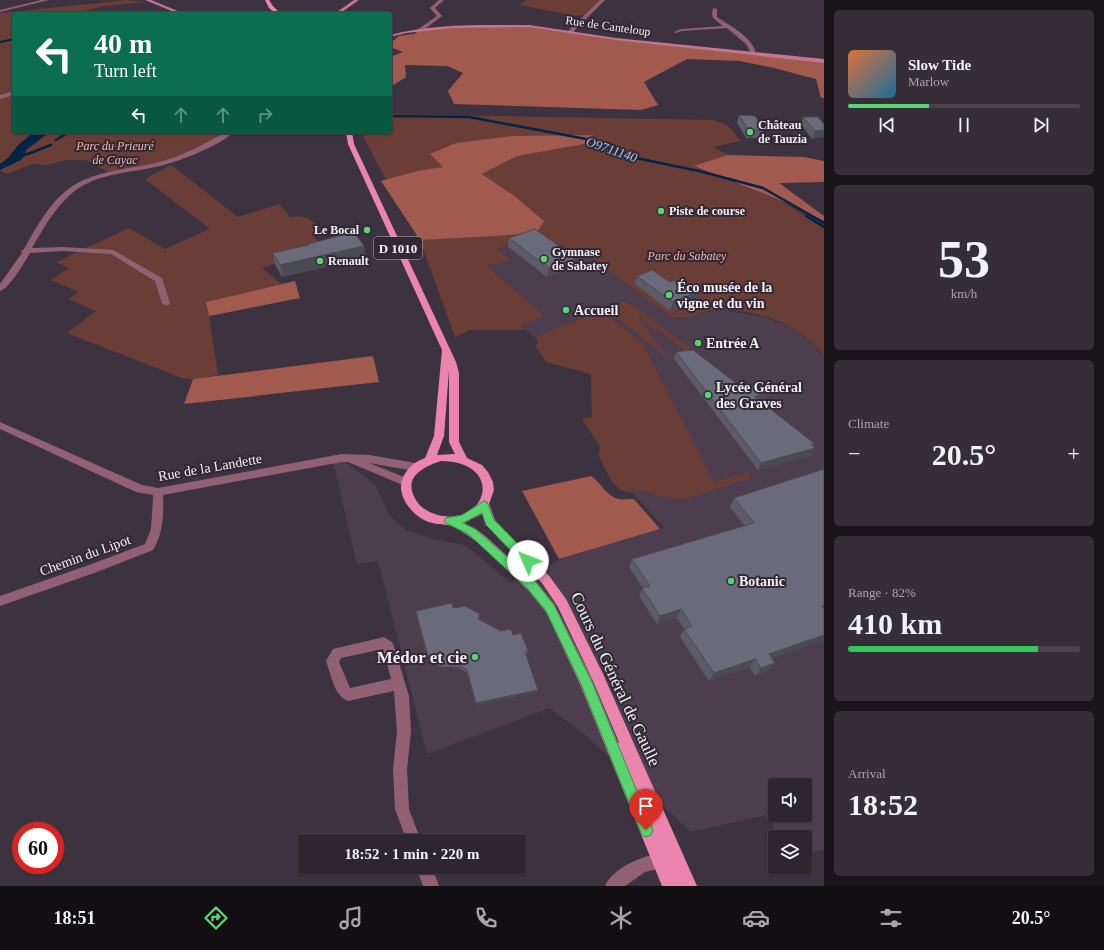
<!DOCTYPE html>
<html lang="en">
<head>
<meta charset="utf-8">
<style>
  body { margin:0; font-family:"Times New Roman",serif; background:#362e37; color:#f1f3f6; height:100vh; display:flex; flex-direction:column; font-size:15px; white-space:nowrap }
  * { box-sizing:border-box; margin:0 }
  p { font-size:13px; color:#a7a5aa }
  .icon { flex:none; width:22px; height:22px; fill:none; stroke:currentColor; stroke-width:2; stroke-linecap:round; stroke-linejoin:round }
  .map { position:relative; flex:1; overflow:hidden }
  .details { display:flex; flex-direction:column; gap:10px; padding:10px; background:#19151a; width:280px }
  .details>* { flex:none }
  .guide { position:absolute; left:12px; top:12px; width:380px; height:122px; border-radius:4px; box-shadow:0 1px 3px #0004,0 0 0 1px #49434b; background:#0b6e4f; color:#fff; overflow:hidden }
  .tools { position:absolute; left:768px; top:778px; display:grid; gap:8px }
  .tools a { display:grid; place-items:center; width:44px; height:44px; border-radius:4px; background:#2e262f; box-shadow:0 1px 3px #0004,0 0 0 1px #49434b; font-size:20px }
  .speed { position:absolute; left:12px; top:822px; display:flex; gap:8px; font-size:20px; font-weight:700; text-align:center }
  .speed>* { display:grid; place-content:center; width:52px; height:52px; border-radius:50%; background:#2e262f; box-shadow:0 1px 3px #0004,0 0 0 1px #49434b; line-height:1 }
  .speed .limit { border:6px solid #d22; background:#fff; color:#111 }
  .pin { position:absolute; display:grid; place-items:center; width:34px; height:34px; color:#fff; margin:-41px -17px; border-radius:50% 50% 50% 0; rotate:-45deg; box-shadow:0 0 4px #0007 }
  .pin .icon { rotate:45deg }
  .me { position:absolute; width:44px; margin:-22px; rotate:314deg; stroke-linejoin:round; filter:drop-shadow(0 0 3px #0008) }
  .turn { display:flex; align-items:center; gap:14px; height:84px; padding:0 16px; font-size:18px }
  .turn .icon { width:52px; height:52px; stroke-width:2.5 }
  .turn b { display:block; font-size:28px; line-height:34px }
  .lanes { display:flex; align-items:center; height:38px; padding:0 16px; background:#0003; justify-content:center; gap:20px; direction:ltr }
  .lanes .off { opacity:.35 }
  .big { font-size:30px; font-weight:800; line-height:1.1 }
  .details .widget { flex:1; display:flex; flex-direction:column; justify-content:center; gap:6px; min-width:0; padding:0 14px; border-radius:6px; background:#362e37 }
  .details .dial { align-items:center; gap:0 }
  .dial b { font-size:52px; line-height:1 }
  .song { display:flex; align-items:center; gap:12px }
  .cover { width:48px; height:48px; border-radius:6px; background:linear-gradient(135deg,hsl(20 70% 55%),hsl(200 70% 35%)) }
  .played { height:4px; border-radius:2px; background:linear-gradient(90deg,#58d56f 35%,#49434b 35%) }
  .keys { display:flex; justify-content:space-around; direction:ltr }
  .heat { display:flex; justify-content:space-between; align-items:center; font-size:22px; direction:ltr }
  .charge { height:6px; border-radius:3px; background:linear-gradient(90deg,#34c759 82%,#49434b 0) }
  .trip { position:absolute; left:298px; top:834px; width:228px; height:40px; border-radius:4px; background:#2e262f; box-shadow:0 1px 3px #0004,0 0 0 1px #49434b; font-weight:800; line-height:40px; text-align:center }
  .tab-bar { display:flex; height:64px; justify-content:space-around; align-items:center; background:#120f13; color:#a7a5aa }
  .tab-bar .icon { width:28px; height:28px }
  .tab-bar .on { color:#58d56f }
  .tab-bar b { font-size:18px; color:#f1f3f6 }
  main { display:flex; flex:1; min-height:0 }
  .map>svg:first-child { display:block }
  .built { fill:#4c3e4f; fill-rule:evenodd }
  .green { fill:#6a3e37 }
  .forest { fill:#a25a4f }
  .water { fill:#002447 }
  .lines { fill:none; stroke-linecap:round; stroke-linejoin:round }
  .stream-far1 { stroke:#002447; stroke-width:2 }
  .stream { stroke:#002447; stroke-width:2.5 }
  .street { fill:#926073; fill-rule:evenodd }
  .secondary { fill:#c47594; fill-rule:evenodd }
  .primary { fill:#eb85ae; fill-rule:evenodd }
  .wall { fill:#5b5b69 }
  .shaded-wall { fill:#4a4a55 }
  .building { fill:#6a6a7a; stroke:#4a4a55 }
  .route { fill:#58d56f; stroke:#398a48 }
  .poi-dot { fill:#58d56f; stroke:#322834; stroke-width:1.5 }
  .labels { text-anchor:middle; stroke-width:4; stroke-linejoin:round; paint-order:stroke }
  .far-street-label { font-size:12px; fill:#f5eff6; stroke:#322834 }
  .far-poi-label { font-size:12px; font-weight:bold; fill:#f5eff6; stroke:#322834; text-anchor:start }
  .far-park-label { font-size:12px; font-style:italic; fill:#f4b5aa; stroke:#322834 }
  .far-water-label { font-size:13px; font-style:italic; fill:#a2caf6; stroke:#322834 }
  .shield { fill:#322834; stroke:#bab3bc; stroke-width:1 }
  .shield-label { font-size:13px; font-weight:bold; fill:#f5eff6 }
  .poi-label { font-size:14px; font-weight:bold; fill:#f5eff6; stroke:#322834; text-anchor:start }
  .street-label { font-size:14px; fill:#f5eff6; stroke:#322834 }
  .near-poi-label { font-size:17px; font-weight:bold; fill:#f5eff6; stroke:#322834; text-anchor:end }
  .near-street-label { font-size:17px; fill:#f5eff6; stroke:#322834 }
</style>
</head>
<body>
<main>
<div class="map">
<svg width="824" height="886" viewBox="0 0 824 886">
  <rect width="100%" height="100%" fill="#3d323f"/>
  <!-- built -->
  <path class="built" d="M538 234 548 240 595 260 672 318 679 319 694 314 721 310 761 316 791 327 808 339 824 357V849L805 855V837H780L766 815 691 832 591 740 550 708 427 754 378 561 357 564 331 452 367 478 375 485 390 516 406 530 433 539 465 545 510 583 567 557 664 528 634 494 621 490 612 482 599 457 600 446 582 419 592 417 591 374 546 362 536 347 538 340 520 326 545 316 487 266 510 261 497 249ZM775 785H805V815H775Z"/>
  <!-- green -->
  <path class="green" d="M127 0 146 2 104 6 73 14H14V132H231L180 158 112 174 88 161 82 160H66L47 165 33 164 6 174 0 170V13Z
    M526 0H600L584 15 576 16 519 5Z
    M390 114 714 120 727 125 741 141 712 147 728 155 695 167 780 200 824 228V357C801 322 749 306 708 311 697 313 684 320 672 318L595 260 548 240 538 234 497 249 511 261 487 266 545 316 521 326 526 330H470L455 337 420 240 497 236 513 195 482 174 517 156 585 144 593 136H512L456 143 430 154 444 167 417 171 386 180 361 132H390Z
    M171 165 238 217 279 204 290 217C307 214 311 220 323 231L313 235 322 247 262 268 281 284 207 302 218 375 193 379 182 378 67 333 96 311 68 299 79 292 51 280 69 268 56 262 129 228 165 249 210 229 145 179Z
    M623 302 636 307 694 351 690 355 657 329 654 330 640 317H638L669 359 606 309Z
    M602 311 643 344 714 482 748 472 750 475 748 479 685 499 663 497 635 489 628 492 621 490 612 482 599 457 600 446 582 419 592 417 591 374 546 362 536 347 538 340 535 337Z"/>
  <!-- forest -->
  <path class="forest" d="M529 26 616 39 824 61V98H821L816 79 770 67 739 61 687 59 644 82 658 105 641 110 454 104 448 91 463 73 447 66 405 65 406 77 390 87V57L403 52 390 47V43L399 36 414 34 419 31 453 27Z
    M593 135 585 144 517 156 482 174 513 195 544 221 537 232 497 236 420 240 381 181 417 171 443 167 430 154 456 143 512 136Z
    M728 155 804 157 824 161V182L779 183 824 216V221L780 200 694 166Z
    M295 281 300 298 209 316 206 302Z
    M373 356 379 382 184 404 193 379Z
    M591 476C600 482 607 496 618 499 622 500 629 499 634 499L660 529 559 559 522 491Z"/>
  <!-- water -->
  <path class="water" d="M34 132H50L26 150 25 155 21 160 0 170V164L8 158 19 144Z"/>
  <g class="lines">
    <!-- stream-far1 -->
    <path class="stream-far1" d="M0 42 14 39"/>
    <!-- stream -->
    <path class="stream" d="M390 116 469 117 586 139 636 158 699 171 763 188 824 223
      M56 140 69 132
      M25 155 51 145
      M806 216 824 227"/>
    <!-- street -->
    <path class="street" d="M41 0H49L0 12V10Z
      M439 0H444L435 8 442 16 421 32H417V30L437 16 430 8Z
      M600 0H605L573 32H569V30Z
      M713 8 717 9V17C730 26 755 38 756 55H752L746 44 727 28 682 31 676 33 674 32 681 29 723 26 713 18 712 14Z
      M14 91V95L0 99V95Z
      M226 132H234C218 147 173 164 151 168 124 173 92 175 71 194 54 209 43 229 32 248L63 247 113 250 162 278 170 303 169 305H166L162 303 155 281 111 254 63 251 30 253C24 263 10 288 0 291V284L22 253 21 251 24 249C36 228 48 205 67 190 94 169 131 170 163 161 185 155 206 143 226 132Z
      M0 422 142 485 158 488 342 454 370 455 415 463 419 464 420 467 419 470 415 471 369 463 409 479 410 482 409 485 405 486 348 462H342L163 495C164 514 163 534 153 550L97 572 0 606V596L89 565 145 544 151 529 153 498V495L136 492 0 429Z
      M384 637 392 642 394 646 409 696 411 732 407 769 409 809 421 841H407L395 809 393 769 397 732 394 691 348 701C334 696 331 674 326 661L333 649ZM383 649 391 679 350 688 339 662 341 658Z
      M660 854 665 857 668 862 665 867 645 872 625 886H605C612 869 642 855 660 854Z
      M416 867H432L439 886H423Z"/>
    <!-- secondary -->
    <path class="secondary" d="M145 0H151L185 14H179Z
      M354 0H359L339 14H334Z
      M529 25 616 38 824 59V63L616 40 529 27 453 28 406 33 390 37V35C435 23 483 25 529 25Z"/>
    <!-- primary -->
    <path class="primary" d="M265 0H269L273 6 281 14H276L269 8Z
      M346 132H352L354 144 456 362 459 373V442L467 458 482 465 488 472 493 482 494 490 489 504 495 520 550 577 566 599 603 674 697 886H662L580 684 546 612 528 590 477 542C469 536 458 528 448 525 440 524 431 524 424 520 411 513 397 496 402 480 406 469 414 462 425 458L434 436 442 350 348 144ZM449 370V442L455 454 437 455 444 436ZM441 461C506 462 487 527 438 515 431 513 422 509 418 503 401 479 420 468 441 461ZM482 514 486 525 542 583 558 607 593 681 619 742 618 743 591 678 554 604 536 582 485 536 476 529 464 523Z"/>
  </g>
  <!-- wall -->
  <path class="wall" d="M739 115 764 130 761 138H746L737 123Z
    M803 117 824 124 812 139 801 124Z
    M509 238 574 267 547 277 508 247Z
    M308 244 364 246 365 258 282 277 275 265 273 253 308 245Z
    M637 276 670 282 699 291 697 300 670 311 635 284Z
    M676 352 745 390 770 395 759 400 815 444 813 447 812 455 758 470 674 359Z
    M824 469 769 671 755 676 750 667 709 681 680 637 684 629 677 618 657 624 639 596 643 588 629 567 632 559 745 526 730 507 734 498Z
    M416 611 480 617 479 619 501 631 513 635 528 651 527 654 526 655 538 690V692L476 705 467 673 457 667H441L428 659 416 614Z"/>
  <!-- shaded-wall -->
  <path class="shaded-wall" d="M824 130V137L812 139 815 131Z
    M364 246 365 258 282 277 280 265Z
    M576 258 574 267 547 277 548 268Z
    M699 291 697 300 670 311 673 302Z
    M773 389 770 395 753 404 755 397Z
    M811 444H815L812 449 815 448 812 455 758 470 761 463Z
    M681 609 677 618 657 624 660 616Z
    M824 635V641L763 662 769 654Z
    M755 659 750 667 709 681 714 673Z
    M775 663 769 671 755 676 761 668Z
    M538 690V692L476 705V703Z"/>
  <!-- building -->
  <path class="building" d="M739 115 755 116 764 130H748Z
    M803 117H818L824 124V130L815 131Z
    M535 229 576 258 548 268 509 238Z
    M354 232 364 246 280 265 273 253 309 245 308 244Z
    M652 270 670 282 681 278 699 291 673 302 637 276Z
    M693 350 745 390 761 381 773 389 755 397 815 444H811L815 448 761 463 676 352Z
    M824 469V605L822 606 824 608V635L769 654 775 663 761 668 755 659 714 673 684 629 692 626 681 609 660 616 642 588 650 586 632 559 754 523 734 498Z
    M452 603 453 608 465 606 480 614 478 619 501 631 511 629 513 635 521 633 528 651 525 652 538 690 476 703 467 670 457 664H442L428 656 416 611Z"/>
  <!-- route -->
  <path class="route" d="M484 501 487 502 494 520 532 558 533 561 532 564H524L486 525 482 513 463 523 475 529 536 582 554 605 592 682 653 830 651 835 646 837 642 835 581 684 546 611 528 589 477 542 468 534 446 523 444 521 446 518 462 515Z"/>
  <!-- markers -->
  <g class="poi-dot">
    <circle cx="750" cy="132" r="4"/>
    <circle cx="661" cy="211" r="4"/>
    <circle cx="367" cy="230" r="4"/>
    <circle cx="544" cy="259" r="4"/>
    <circle cx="320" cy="261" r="4"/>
    <circle cx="669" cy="295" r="4"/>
    <circle cx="566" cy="310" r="4"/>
    <circle cx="698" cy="343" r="4"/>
    <circle cx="708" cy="395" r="4"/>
    <circle cx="731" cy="581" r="4"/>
    <circle cx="475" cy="657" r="4"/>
  </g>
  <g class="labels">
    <!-- far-street labels -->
    <g class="far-street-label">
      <text transform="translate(608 26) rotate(8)" y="4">Rue de Canteloup</text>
    </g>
    <!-- far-poi labels -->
    <g class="far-poi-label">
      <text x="758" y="129">Château<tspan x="758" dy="14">de Tauzia</tspan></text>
      <text x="669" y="215">Piste de course</text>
      <text x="359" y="234" text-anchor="end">Le Bocal</text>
      <text x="552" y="256">Gymnase<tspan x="552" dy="14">de Sabatey</tspan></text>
      <text x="328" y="265">Renault</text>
    </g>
    <!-- far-park labels -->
    <g class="far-park-label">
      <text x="115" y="150">Parc du Prieuré<tspan x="115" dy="14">de Cayac</tspan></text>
      <text x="687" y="260">Parc du Sabatey</text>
    </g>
    <!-- far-water labels -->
    <g class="far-water-label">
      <text transform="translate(612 149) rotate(19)" y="5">O9711140</text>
    </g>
    <!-- shield labels -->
    <rect class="shield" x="374" y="237" width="48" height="22" rx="3"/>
    <g class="shield-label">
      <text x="398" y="253">D 1010</text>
    </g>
    <!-- poi labels -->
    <g class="poi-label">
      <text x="677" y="292">Éco musée de la<tspan x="677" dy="16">vigne et du vin</tspan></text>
      <text x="574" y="315">Accueil</text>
      <text x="706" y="348">Entrée A</text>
      <text x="716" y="392">Lycée Général<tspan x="716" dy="16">des Graves</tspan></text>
      <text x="739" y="586">Botanic</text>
    </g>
    <!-- street labels -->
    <g class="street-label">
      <text transform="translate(210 467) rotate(-10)" y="5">Rue de la Landette</text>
      <text transform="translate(85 555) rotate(-20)" y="5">Chemin du Lipot</text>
    </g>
    <!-- near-poi labels -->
    <g class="near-poi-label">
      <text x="467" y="663">Médor et cie</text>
    </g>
    <!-- near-street labels -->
    <g class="near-street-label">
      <text transform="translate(616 679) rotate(65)" y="6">Cours du Général de Gaulle</text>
    </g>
  </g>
</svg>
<div class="tools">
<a><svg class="icon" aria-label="sound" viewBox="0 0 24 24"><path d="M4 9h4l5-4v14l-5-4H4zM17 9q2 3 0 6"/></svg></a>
<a><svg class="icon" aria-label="layers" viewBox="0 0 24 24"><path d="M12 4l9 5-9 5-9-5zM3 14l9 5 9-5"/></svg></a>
</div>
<div class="speed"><div class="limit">60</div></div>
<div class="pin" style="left:646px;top:830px;background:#d93025"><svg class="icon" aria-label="arrive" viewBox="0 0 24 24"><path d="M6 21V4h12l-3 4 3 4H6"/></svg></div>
<svg class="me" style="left:528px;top:561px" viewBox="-20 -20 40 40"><circle r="19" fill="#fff"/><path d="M0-13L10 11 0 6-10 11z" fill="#58d56f"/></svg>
<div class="trip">18:52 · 1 min · 220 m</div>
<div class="guide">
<div class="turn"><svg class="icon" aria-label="left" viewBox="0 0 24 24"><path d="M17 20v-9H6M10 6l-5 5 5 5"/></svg><div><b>40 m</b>Turn left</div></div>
<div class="lanes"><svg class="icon" aria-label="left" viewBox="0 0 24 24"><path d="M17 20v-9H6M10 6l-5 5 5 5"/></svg><svg class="icon off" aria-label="ahead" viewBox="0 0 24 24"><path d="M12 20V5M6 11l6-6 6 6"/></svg><svg class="icon off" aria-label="ahead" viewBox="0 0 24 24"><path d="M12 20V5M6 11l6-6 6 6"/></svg><svg class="icon off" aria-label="right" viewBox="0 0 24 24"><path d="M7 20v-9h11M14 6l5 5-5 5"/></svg></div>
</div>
</div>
<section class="details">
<div class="widget">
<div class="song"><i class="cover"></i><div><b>Slow Tide</b><p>Marlow</p></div></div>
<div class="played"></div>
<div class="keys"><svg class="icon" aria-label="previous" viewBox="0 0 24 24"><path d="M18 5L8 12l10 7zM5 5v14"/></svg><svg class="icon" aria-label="pause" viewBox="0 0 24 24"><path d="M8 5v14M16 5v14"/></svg><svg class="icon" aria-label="next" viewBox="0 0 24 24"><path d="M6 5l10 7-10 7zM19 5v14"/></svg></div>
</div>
<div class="widget dial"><b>53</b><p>km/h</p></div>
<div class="widget"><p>Climate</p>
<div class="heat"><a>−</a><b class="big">20.5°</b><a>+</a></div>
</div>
<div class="widget"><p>Range · 82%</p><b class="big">410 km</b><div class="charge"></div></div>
<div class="widget"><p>Arrival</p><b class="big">18:52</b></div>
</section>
</main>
<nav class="tab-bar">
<b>18:51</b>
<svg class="icon on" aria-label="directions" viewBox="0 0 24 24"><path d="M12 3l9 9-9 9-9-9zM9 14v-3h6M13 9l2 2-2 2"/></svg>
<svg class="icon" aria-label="music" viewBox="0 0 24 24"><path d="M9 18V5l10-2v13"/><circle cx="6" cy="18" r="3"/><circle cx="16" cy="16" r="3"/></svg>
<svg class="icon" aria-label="phone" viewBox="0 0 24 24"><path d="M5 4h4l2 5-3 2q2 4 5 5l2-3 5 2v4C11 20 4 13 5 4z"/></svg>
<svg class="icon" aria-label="climate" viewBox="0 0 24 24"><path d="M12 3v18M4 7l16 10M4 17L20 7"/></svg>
<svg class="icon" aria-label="car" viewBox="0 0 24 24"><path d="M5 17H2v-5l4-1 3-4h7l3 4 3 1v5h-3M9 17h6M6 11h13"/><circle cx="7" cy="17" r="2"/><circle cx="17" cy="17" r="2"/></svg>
<svg class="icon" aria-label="filters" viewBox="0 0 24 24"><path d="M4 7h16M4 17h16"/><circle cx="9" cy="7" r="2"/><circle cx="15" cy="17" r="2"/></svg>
<b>20.5°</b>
</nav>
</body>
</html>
